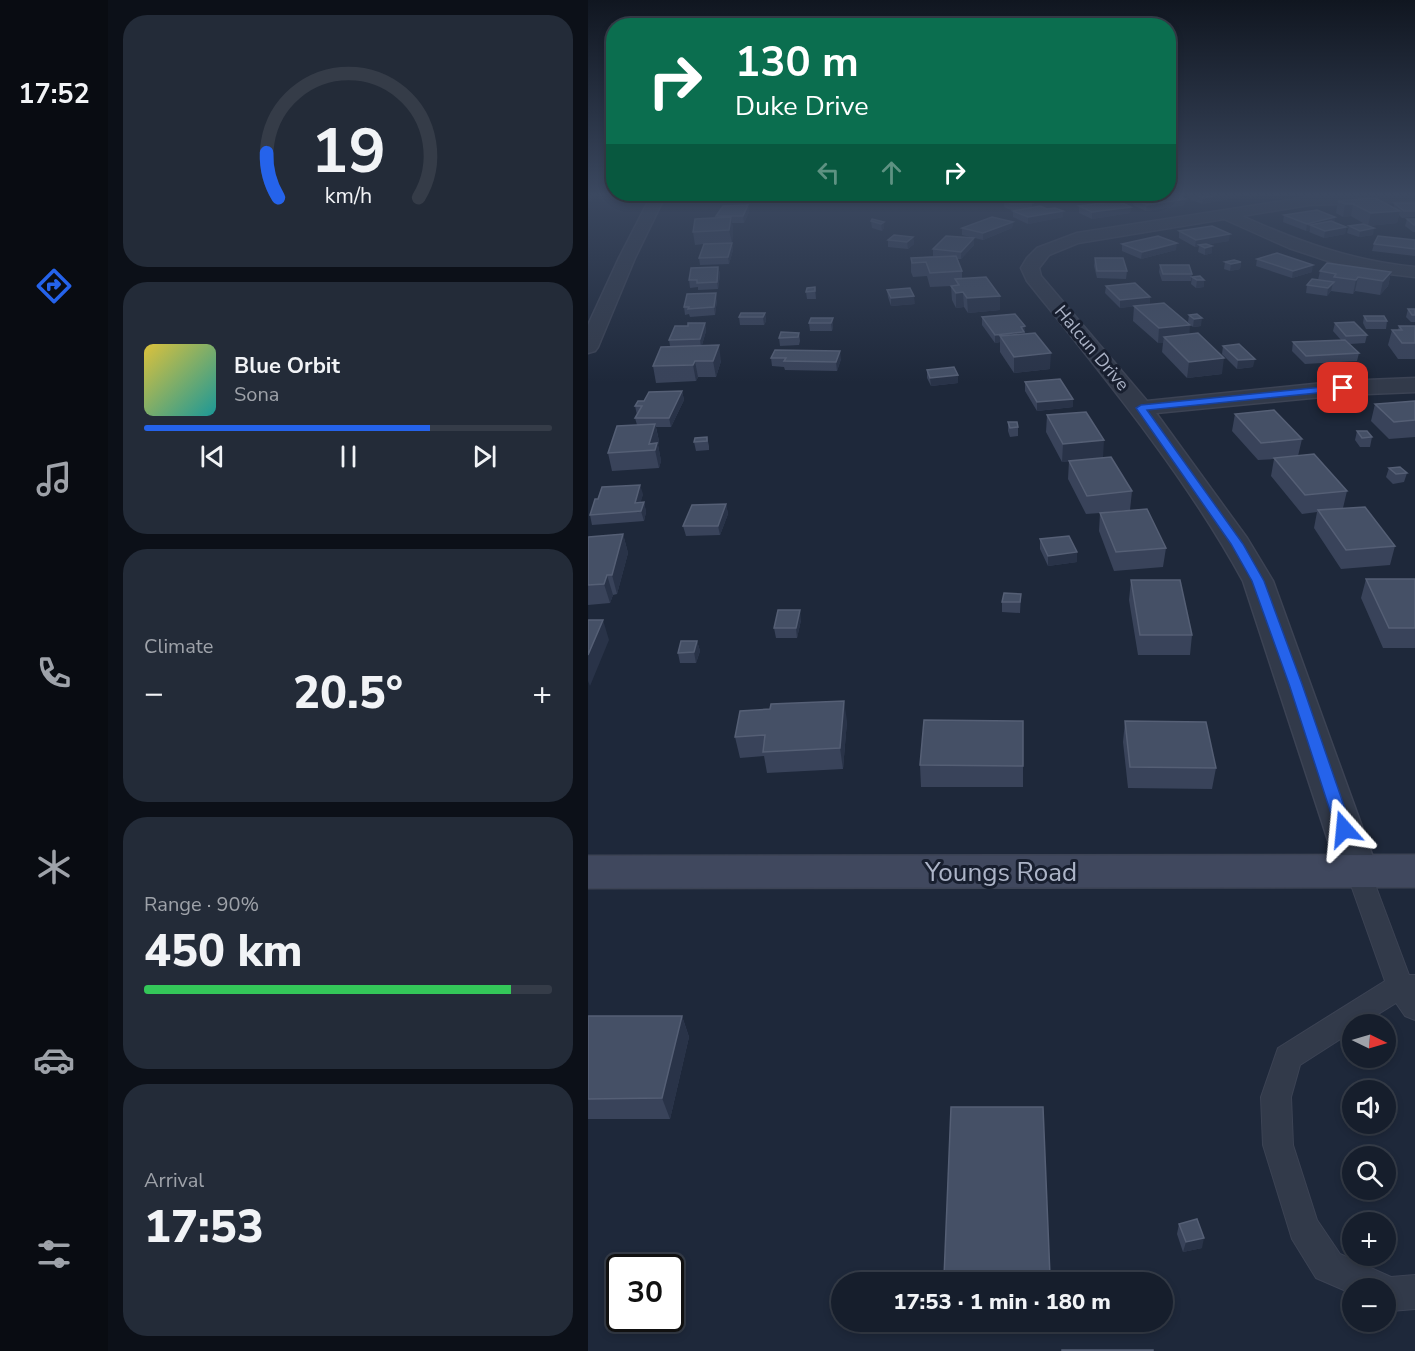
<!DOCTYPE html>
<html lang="en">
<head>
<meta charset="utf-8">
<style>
  body { margin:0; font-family:"Nunito Sans",sans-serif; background:#232b38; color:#f1f3f6; height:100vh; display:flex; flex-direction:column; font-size:22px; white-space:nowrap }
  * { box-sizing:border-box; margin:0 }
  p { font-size:20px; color:#9ea2a9 }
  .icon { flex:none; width:33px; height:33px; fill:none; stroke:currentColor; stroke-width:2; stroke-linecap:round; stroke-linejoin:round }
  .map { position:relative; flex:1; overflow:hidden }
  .sheet { display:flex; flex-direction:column; gap:15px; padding:15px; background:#0c1018; width:480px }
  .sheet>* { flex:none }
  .hud { position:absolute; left:18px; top:18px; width:570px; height:183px; border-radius:24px; box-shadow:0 3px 9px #0003,0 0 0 2px #353c48; background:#0b6e4f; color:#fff; overflow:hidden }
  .needle { width:39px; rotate:95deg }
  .tools { position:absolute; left:754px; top:1014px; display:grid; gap:12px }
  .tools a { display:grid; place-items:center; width:54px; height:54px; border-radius:50%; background:#161e2c; box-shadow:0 3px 9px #0003,0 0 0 2px #353c48; font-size:30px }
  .speed { position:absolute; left:18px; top:1254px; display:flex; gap:12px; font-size:30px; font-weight:700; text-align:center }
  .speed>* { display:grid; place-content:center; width:78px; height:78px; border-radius:50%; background:#161e2c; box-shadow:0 3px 9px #0003,0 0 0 2px #353c48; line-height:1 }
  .speed .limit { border:3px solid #111; border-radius:9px; background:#fff; color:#111 }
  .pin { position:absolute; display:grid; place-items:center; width:51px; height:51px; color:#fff; margin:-26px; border-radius:12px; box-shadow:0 3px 9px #0006 }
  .me { position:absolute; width:66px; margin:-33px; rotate:342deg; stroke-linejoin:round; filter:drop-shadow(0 0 4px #0008) }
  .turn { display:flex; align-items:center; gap:21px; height:126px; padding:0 30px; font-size:27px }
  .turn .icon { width:78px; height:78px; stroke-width:2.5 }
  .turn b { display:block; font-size:42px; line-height:51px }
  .lanes { display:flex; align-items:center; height:57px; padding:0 30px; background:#0003; justify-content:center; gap:30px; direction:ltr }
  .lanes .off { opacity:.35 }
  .big { font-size:45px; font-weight:800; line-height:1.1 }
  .sheet .card { flex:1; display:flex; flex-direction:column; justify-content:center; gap:9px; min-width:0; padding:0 21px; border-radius:24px; background:#232b38 }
  .sheet .dial { align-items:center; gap:0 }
  .dial svg { height:156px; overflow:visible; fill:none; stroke:#353c48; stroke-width:7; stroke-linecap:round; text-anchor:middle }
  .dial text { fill:#f1f3f6; stroke:none }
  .song { display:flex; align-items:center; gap:18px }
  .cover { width:72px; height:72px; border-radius:9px; background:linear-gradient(135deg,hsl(50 70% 55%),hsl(180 70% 35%)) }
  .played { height:6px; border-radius:3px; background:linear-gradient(90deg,#2563eb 70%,#353c48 70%) }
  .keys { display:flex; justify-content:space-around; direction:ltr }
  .heat { display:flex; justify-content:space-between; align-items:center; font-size:33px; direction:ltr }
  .charge { height:9px; border-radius:4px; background:linear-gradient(90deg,#34c759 90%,#353c48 0) }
  .trip { position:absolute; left:243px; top:1272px; width:342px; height:60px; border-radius:30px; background:#161e2c; box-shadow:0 3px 9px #0003,0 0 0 2px #353c48; font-weight:800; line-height:60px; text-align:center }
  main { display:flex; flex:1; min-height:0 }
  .tabs { display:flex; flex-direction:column; width:108px; justify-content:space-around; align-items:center; background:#090c12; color:#9ea2a9 }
  .tabs .icon { width:42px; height:42px }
  .tabs .active { color:#2563eb }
  .tabs b { font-size:27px; color:#f1f3f6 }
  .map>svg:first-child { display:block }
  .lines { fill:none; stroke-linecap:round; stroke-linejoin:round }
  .lane-casing { stroke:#3c4354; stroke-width:2 }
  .street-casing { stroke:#3c4354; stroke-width:3 }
  .secondary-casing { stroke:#3c4354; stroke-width:3 }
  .lane { fill:#323a4a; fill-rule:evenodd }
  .street { fill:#323a4a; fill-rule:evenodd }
  .secondary { fill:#40485e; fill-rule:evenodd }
  .wall { fill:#39435a }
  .shaded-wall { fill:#293348 }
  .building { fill:#455066; stroke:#555f75; stroke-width:1.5 }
  .route { fill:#2563eb; stroke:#184099; stroke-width:1.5 }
  .labels { text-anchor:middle; stroke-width:6; stroke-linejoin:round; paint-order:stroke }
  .far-street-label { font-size:18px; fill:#acb4c7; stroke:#181f2f }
  .near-street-label { font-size:26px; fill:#acb4c7; stroke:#181f2f }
</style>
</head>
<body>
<main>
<nav class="tabs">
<b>17:52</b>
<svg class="icon active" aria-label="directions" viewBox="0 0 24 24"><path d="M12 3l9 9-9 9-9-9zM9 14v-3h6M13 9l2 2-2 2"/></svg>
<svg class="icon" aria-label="music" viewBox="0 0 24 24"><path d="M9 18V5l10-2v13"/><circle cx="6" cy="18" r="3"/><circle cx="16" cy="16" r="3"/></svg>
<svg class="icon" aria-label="phone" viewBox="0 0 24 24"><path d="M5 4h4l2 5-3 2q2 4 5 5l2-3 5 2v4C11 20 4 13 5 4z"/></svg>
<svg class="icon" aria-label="climate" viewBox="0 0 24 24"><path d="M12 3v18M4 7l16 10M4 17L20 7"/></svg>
<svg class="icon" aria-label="car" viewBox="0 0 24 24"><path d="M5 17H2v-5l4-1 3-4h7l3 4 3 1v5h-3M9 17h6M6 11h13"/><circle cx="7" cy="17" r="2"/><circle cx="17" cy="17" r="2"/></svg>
<svg class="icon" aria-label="filters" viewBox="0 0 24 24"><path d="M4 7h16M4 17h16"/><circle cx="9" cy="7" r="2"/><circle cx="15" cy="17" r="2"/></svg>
</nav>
<section class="sheet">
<div class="card dial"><svg viewBox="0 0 100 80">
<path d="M14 69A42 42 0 1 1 86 69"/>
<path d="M14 69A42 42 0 0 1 8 46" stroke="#2563eb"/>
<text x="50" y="56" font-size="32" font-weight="700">19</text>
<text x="50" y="72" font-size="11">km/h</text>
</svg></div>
<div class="card">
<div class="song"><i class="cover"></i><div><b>Blue Orbit</b><p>Sona</p></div></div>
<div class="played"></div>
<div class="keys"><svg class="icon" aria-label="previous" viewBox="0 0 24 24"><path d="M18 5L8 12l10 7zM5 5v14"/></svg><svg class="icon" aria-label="pause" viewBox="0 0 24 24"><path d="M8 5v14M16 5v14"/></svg><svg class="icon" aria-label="next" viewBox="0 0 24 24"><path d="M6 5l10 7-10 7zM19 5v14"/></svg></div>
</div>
<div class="card"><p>Climate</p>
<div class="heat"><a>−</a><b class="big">20.5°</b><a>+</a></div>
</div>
<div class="card"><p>Range · 90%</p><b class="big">450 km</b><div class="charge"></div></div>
<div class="card"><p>Arrival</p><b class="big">17:53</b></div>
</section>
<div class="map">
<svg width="827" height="1351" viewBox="0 0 827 1351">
  <rect width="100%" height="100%" fill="#1e283a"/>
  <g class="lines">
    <!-- lane casing -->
    <g class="lane-casing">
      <path id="lane" d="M770 862 778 864 782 871 821 975H827V1020L817 1016 808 1003 774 1024H765V1031L712 1065 703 1097 705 1145 729 1220 752 1254 803 1277 827 1275V1309L803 1311 798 1309V1288H765V1294L728 1278 704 1239 675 1145 673 1097 690 1048 797 981 758 871 762 864Z"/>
    </g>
    <!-- street casing -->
    <g class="street-casing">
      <path id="street" d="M827 193V201L721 205 654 216C711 242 765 261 827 267V277L776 271 746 263 701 248 636 219 490 243 461 255 451 268 453 276 559 401 755 381 827 378V392L755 395 568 413 659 538 685 581 790 871 784 882 770 887 756 882 750 871 655 581C596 473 516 377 439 281L433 268 439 258 449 248 489 233 721 197Z
        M64 194H78L47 258 10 347 7 351 0 353V325L31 258Z"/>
    </g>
    <!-- secondary casing -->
    <g class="secondary-casing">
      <path id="secondary" d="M827 855V887L0 888V856Z"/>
    </g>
    <!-- lane -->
    <use href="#lane" class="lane"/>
    <!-- street -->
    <use href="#street" class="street"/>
    <!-- secondary -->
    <use href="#secondary" class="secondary"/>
  </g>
  <!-- wall -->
  <path class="wall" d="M600 193H653L652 197 614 204 599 198Z
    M654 193H688L663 197Z
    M160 194 159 202 137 203 136 197Z
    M546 199 597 205 558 211 545 205Z
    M416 200 444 203V207L475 217 440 224 425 217V211L430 210H423L416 207Z
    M750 201 806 207V203H827V217L814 218 811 215 809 223 780 226 763 216 755 217 748 213Z
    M160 205 161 212 156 223H144L145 230 144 243 145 250 141 264 112 265 111 258 116 244 107 245 105 232 129 218 128 216Z
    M491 206 543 207 542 213 504 219 491 213Z
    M696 215 747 217 746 222 758 227 757 234 736 238 721 232 722 230 718 231 695 222Z
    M819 219H827V232H825L817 226Z
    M283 221 296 222V228L294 231 284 228Z
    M425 222 424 228 395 240 374 235V228Z
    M761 226 785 235 771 237 759 233Z
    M591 231 641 241 620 244 624 246V253L617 255 610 252 611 246 607 247 591 238Z
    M325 237 326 244 320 249 300 247V240Z
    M386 238V245L373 259H369L374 271V279L412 296V310L380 313 376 307 368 308 364 300 363 286 342 287 339 276 325 277 323 272V258L345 256V249Z
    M827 240V256L784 251 786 244Z
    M534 244 588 250 553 259 534 251Z
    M507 258 539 271 538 279 509 278 506 266Z
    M669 259 724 272 704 278 668 266Z
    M637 262H653L652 269 642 271 636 269Z
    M572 265 604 274 603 281H574L571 272Z
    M130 267 132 274 130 289 110 290V287L102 288 101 280Z
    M732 271 803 272 800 286 792 295 767 291 765 294 743 291 739 296 718 293 719 285 730 280Z
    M612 276 616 287 608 288 603 284 604 277Z
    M518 286 562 305 601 334 634 374 599 378 574 352 575 343H570L545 321 546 306 532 308 517 293Z
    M227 287 228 299H219L218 292Z
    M299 290 327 304 303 306 300 297Z
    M129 300 127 315 102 317 101 314 97 315 96 307Z
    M820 309H827V322H823L818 317Z
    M177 313 178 321 176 325H152L151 317Z
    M601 315 613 326 605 327 600 322Z
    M776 316 799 321 798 329H778L775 323Z
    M394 317 437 326V334L462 369 426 373 412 352V342L407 343 394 325Z
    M245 318V326L244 331H222L221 323Z
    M117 323 118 331 114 345 133 361 128 377H110L108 381 68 383 65 366 82 346 81 340 100 326Z
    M747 323 779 335 777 343 762 344 771 353 769 361 717 364 704 351 705 342 753 340 745 331Z
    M811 326H827V359H810L800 345 804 330H810Z
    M211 333 212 341 211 345 192 346 191 338Z
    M635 346 665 367 649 369 634 354Z
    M183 358 253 359 249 371 197 370 196 367 184 366Z
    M339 370 370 383 343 386 339 378Z
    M437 382 485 399V407L449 411 437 391Z
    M94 391 96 400 83 427H68L71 441 70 445 73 461 71 468 24 471 20 453 49 425 47 418 49 415 47 406 56 401Z
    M827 401V437L801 439 783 421 787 404Z
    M647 414 714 439 710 456 759 491 755 508 807 546 802 565 753 569 726 528 729 512 714 514 683 476 686 459 670 460 644 431Z
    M459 415 515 458 544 491 542 510 518 512 578 548 575 567 526 571 511 531 512 513 498 514 480 479 481 461 474 462 458 432Z
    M420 422 430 427V436L422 437 420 431Z
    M769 431 784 437 782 447H772L767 440Z
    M119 437 121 446V450L108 451 106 442Z
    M801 468 819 473 816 482 805 484 798 477Z
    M55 494 52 503 56 502 58 512 56 521 4 525 2 515 10 499Z
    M138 504 140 514 132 535 98 536 95 526Z
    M35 534 40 553 29 594 25 595 22 603 0 605V537Z
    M452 539 489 562 460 566 452 549Z
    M778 579H827V648H795L773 598Z
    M543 580 604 635 602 655H550L541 600Z
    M433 594 432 613 414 612V602Z
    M213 620 209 638H188L186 628Z
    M109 641 112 651 108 663H92L90 653Z
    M259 721 255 769 179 773 176 756 152 758 147 737Z
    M537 721 628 768 624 789 540 788 535 742Z
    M332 765 435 766V787H333Z
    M0 1016H94L101 1037 82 1119H0Z
    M591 1224 614 1248 595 1252 589 1234Z
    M462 1276V1282H357L356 1277Z"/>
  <!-- shaded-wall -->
  <path class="shaded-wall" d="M3 193H11L1 203 0 196Z
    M640 193H653L652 197 614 204 615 198Z
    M664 193H688L663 197Z
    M466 194H484L466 197Z
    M598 199 597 205 558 211 559 205Z
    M757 204H765L763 216 755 217Z
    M160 205 161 212 156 223 155 216Z
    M543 207 542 213 504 219V212Z
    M475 211V217L440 224V217Z
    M812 211 809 223 780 226 783 213Z
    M143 217 145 230 144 243 141 230Z
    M747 217 746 223 722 225V230L718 231 719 224Z
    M296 222V228L294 231 293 224Z
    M425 222 424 228 395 240V233Z
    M758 227 757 234 736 238 737 231Z
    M786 228 785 235 771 237 772 231Z
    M642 234 641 241 613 246 611 245V246L607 247 608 240Z
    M325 237 326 244 320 249 319 242Z
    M386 238V245L373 259V252Z
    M144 243 145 250 141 264 140 257Z
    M589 243 588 250 553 259 554 252Z
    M624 246V253L617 255V248Z
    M653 262 652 269 642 271 643 264Z
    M725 265 724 272 704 278 705 271Z
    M130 267 132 274 130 289 129 282Z
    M803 272 800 286 792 295 795 281Z
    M770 277 767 291 765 294 768 280Z
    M609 280H616V287L608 288Z
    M745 283 743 291 739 296 740 288Z
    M375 292 376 307 368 308V293Z
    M128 293 129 300 127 315 126 307Z
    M326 296 327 304 303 306V298Z
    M412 296V310L380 313 379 298Z
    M562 297V305L532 308V300Z
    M177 313 178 321 176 325 175 317Z
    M245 318V326L244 331 243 323Z
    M614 318 613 326 605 327 606 319Z
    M117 323 118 331 113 348 112 339Z
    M602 325 601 340 576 337 575 343H570L571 328Z
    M437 326V334L412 336V342L407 343V335L433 327Z
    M131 345 133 361 128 377 125 361Z
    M252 351 253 359 249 371 248 362Z
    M463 353 462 369 426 373V357Z
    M636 358 634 374 599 378 601 362Z
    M667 359 665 367 649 369 650 360Z
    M107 361 110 377 108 381 105 365Z
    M370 375V383L343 386 342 378Z
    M94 391 96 400 83 427 81 418Z
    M485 399V407L449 411V402Z
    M67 424 71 441 70 445 73 461 71 468 67 450 61 444Z
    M516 440 515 458 474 462 475 444Z
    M52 485 55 494 50 513 47 503Z
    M56 502 58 512 56 521 53 511Z
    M138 504 140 514 132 535 130 526Z
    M35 534 40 553 29 594 24 575Z
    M489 552V562L460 566V556Z
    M19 575 25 595 22 603 16 584Z
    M212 610 213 620 209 638 208 628Z
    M15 620 21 640 2 686 0 681V655Z
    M109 641 112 651 108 663 106 652Z
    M256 701 259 721 255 769 252 748Z
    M94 1016 101 1037 82 1119 74 1098Z
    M616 1238 614 1248 595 1252 598 1242Z"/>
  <!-- building -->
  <path class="building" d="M584 193 598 199 559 205 546 199Z
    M604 193H640L615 198Z
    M137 194H159L158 196 136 197Z
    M434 198 444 203 423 204 416 200Z
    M787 198 812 211 783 213 765 204H757L750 201Z
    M530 201 543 207 504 212 491 206Z
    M806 203H827V211H816Z
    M160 205 155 216H128L135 206Z
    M452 206 459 209 467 208 475 211 440 217 425 211Z
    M729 210 747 217 719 224 696 215Z
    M143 217 141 230 105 232 107 219Z
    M404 217 425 222 395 233 374 228Z
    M284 219 296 222 293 224 283 221Z
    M819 219H827V225H826Z
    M743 221 758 227 737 231 722 225Z
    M775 224 786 228 772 231 761 226Z
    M624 226 642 234 608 240 591 231Z
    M306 235 325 237 319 242 300 240Z
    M358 236 386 238 373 252 345 249Z
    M570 236 589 243 554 252 534 244Z
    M790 236 827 240V249L786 244Z
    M144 243 140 257 111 258 116 244Z
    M618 244 624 246 617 248 611 245Z
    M689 253 725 265 705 271 669 259Z
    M368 256 374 271 342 273 338 262 324 263 323 258Z
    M507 258H535L539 271H509Z
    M646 260 653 262 643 264 637 262Z
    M739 263 803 272 795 281 770 277 768 280 746 277 748 274 732 271Z
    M572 265H601L604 274H575Z
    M130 267 129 282 109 283V280H101L103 268Z
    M612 276 616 280H609L604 277Z
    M398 277 412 296 379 298 375 292 368 293 363 286 371 285 367 279Z
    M724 279 746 282 740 288 719 285Z
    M547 283 562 297 532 300 518 286Z
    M227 287V291L218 292 219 288Z
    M322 288 326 296 303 298 299 290Z
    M128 293 126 307 100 309 101 307H96L99 294Z
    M576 303 602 325 571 328 546 306Z
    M820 309H827V315H824Z
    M153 313H177L175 317H151Z
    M427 314 437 326 433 327 436 332 407 335 394 317Z
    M609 314 614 318 606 319 601 315Z
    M776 316H796L799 321H779Z
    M223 318H245L243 323H221Z
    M766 322 779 335 758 336 747 323Z
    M100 323H117L112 339 81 340 87 326H100Z
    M811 326H827V343H814L804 330H814Z
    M193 332 211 333 210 337 191 338Z
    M447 333 463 353 426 357 412 336Z
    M610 333 636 358 601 362 576 337Z
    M757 340 771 353 718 356 705 342Z
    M651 344 667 359 650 360 635 346Z
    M131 345 125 361H107L105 365 65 366 73 347Z
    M187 350 252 351 248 362 196 361 198 358H183Z
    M366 367 370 375 342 378 339 370Z
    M472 379 485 399 449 402 437 382Z
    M94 391 81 418H47L54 406H47L50 401H56L61 392Z
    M827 401V420L806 422 787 404Z
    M686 410 714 439 673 443 647 414Z
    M498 412 516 440 475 444 459 415Z
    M420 422H429L430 427 422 428Z
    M67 424 61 444 69 443 67 450 20 453 29 426Z
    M769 431H779L784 437 774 438Z
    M119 437V441L106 442 107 438Z
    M726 454 759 491 717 495 686 458Z
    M523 457 544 491 499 496 481 461Z
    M812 467 819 473 808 474 801 468Z
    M52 485 47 503 56 502 53 511 2 515 7 499H10L14 487Z
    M138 504 130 526H95L104 505Z
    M777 507 807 546 758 550 730 510Z
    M559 509 578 548 528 552 512 513Z
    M35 534 24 575H19L16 584 0 585V537Z
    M481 536 489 552 460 556 452 539Z
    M778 579H827V628H801Z
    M543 580H592L604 635H552Z
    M416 593 433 594 432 602H414Z
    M190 610H212L208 628H186Z
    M0 620H15L0 655Z
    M93 641H109L106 652 90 653Z
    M256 701 252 748 175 752 177 735 147 737 152 711 182 709 183 704Z
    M336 720 435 721V766L332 765Z
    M537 721 618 722 628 768 542 767Z
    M0 1016H94L74 1098 0 1099Z
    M363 1107H455L462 1276 356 1277Z
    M609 1219 616 1238 598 1242 591 1224Z
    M474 1350H565V1351H474Z"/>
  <!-- sky -->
  <linearGradient id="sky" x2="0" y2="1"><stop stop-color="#101620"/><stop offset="0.51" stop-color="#3b4860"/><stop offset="1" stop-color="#3b4860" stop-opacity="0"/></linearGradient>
  <rect width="827" height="382" fill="url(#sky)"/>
  <!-- route -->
  <path class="route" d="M755 385 760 388 759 390 559 410 655 544 676 581 714 684 764 829 762 834H750L748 829 701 684 664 581 643 544 548 408 553 405Z"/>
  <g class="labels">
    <!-- far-street labels -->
    <g class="far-street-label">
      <text transform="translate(504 348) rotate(50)" y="6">Halcun Drive</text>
    </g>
    <!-- near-street labels -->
    <g class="near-street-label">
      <text x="413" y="881">Youngs Road</text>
    </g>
  </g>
</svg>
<div class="tools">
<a><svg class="needle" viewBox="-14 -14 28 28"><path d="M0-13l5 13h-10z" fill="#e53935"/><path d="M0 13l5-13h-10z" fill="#9ea2a9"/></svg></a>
<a><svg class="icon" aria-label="sound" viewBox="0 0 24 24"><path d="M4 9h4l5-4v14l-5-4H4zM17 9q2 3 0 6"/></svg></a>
<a><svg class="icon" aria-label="search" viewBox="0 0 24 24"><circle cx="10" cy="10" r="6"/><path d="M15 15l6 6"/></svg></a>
<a>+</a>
<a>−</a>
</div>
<div class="speed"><div class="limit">30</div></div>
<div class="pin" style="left:755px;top:388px;background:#d93025"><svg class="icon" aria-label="arrive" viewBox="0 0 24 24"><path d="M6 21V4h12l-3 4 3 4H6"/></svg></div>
<svg class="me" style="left:756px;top:829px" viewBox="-20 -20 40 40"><path d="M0-17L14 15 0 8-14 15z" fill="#2563eb" stroke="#fff" stroke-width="4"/></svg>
<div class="trip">17:53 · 1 min · 180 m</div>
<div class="hud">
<div class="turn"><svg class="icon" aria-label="right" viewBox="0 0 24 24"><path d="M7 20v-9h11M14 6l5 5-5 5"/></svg><div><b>130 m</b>Duke Drive</div></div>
<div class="lanes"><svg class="icon off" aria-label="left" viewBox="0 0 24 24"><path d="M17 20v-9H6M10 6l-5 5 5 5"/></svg><svg class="icon off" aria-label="ahead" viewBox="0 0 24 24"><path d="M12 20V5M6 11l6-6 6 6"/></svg><svg class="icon" aria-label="right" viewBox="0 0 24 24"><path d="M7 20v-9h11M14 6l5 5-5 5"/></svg></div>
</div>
</div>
</main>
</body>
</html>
